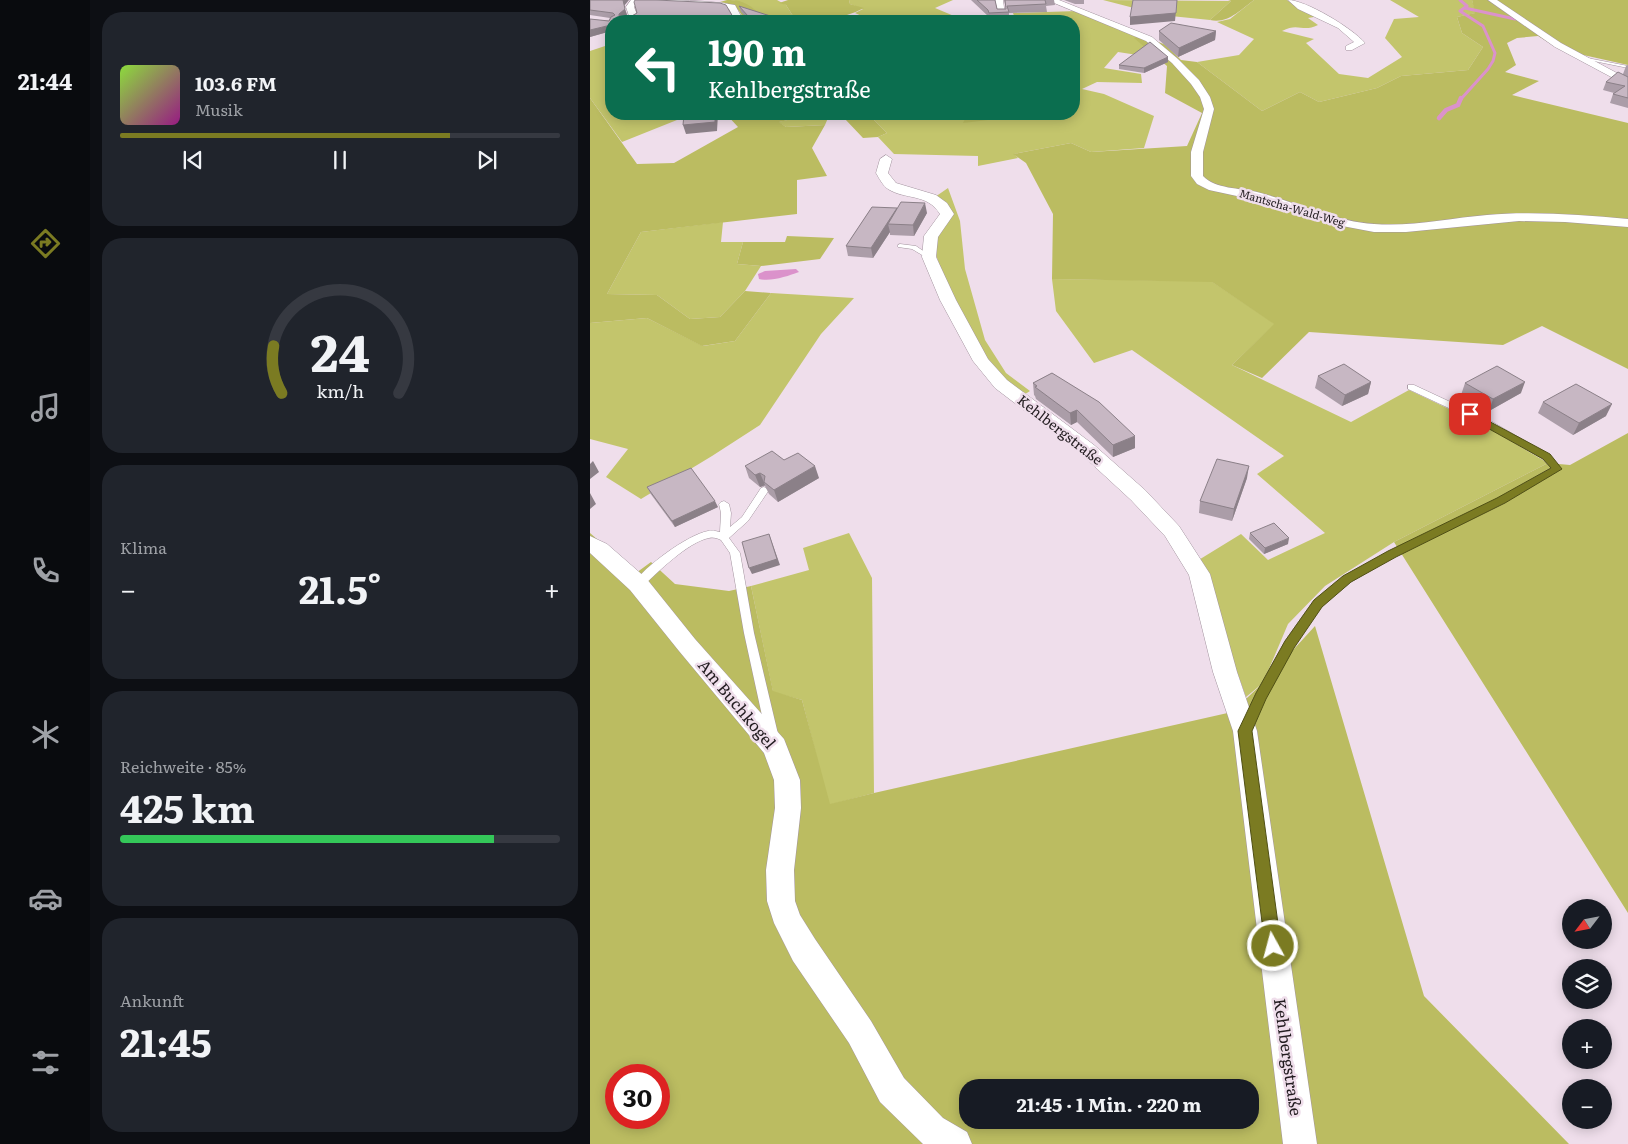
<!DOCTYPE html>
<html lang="de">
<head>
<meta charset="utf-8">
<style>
  body { margin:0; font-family:Literata,serif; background:#20242c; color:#f1f3f6; height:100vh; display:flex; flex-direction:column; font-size:19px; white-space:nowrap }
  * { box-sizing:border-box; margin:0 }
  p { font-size:16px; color:#9ea1a6 }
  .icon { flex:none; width:28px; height:28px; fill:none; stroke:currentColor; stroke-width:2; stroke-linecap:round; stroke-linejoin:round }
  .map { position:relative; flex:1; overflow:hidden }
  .drawer { display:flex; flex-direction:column; gap:12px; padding:12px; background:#0d0f14; width:500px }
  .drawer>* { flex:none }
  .banner { position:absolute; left:15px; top:15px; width:475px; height:105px; border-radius:20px; box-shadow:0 2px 12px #0003; background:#0b6e4f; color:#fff; overflow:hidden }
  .needle { width:32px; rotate:238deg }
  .controls { position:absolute; left:972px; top:899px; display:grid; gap:10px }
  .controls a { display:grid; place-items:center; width:50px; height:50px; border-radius:50%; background:#171b24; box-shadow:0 2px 12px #0003; font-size:25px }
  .speed { position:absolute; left:15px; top:1064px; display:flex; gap:10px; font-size:25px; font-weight:700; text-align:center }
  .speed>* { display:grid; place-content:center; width:65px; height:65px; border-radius:50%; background:#171b24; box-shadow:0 2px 12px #0003; line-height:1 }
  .speed .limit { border:8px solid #d22; background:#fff; color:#111 }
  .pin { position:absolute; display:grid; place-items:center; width:42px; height:42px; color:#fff; margin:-21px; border-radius:10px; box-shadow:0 2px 8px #0006 }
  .me { position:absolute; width:55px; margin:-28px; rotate:353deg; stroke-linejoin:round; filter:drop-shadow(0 0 4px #0008) }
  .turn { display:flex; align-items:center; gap:18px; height:105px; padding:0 20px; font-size:22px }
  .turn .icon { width:65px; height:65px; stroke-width:2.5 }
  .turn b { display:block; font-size:35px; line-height:42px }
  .big { font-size:38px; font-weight:700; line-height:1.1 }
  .drawer .card { flex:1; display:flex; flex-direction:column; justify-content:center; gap:8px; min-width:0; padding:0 18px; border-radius:20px; background:#20242c }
  .drawer .dial { align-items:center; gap:0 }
  .dial svg { height:130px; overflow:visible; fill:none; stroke:#363941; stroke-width:7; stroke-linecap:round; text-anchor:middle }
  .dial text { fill:#f1f3f6; stroke:none }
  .song { display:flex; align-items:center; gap:15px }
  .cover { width:60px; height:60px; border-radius:8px; background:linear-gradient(135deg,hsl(90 70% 55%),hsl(310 70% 35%)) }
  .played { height:5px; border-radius:2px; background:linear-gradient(90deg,#7b7b22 75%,#363941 75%) }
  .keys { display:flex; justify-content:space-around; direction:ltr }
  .heat { display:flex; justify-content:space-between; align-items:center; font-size:28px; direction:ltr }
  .charge { height:8px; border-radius:4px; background:linear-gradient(90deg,#34c759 85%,#363941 0) }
  .trip { position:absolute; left:369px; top:1079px; width:300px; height:50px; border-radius:20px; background:#171b24; box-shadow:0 2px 12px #0003; font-weight:700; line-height:50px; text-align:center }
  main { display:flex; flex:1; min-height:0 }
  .menu { display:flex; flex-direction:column; width:90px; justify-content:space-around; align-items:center; background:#090b0e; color:#9ea1a6 }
  .menu .icon { width:35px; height:35px }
  .menu .on { color:#7b7b22 }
  .menu b { font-size:22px; color:#f1f3f6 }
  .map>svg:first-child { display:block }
  .green { fill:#c3c56c }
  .forest { fill:#bbbc61; fill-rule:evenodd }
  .water { fill:#db92cb }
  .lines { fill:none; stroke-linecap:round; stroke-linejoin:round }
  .stream-far1 { stroke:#db92cb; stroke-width:3 }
  .stream { stroke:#db92cb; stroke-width:4.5 }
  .lane-casing { stroke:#a3949f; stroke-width:1 }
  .street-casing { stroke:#a3949f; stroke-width:1 }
  .lane { fill:#fff; fill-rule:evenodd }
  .street { fill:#fff; fill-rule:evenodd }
  .wall { fill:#ab9da8 }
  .shaded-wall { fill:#8b8088 }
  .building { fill:#c7b7c3; stroke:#8b8088 }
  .route { fill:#7b7b22; stroke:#505016 }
  .labels { text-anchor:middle; stroke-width:5; stroke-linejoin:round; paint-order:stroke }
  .far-street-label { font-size:11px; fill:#221c20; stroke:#efdeeb }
  .street-label { font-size:14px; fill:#221c20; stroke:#efdeeb }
  .near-street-label { font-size:16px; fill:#221c20; stroke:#efdeeb }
</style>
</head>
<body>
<main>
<nav class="menu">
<b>21:44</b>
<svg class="icon on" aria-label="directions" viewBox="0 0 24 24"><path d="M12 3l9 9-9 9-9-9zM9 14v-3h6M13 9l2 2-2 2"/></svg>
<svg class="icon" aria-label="music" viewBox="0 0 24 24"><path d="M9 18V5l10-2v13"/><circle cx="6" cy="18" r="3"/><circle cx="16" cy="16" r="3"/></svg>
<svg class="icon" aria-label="phone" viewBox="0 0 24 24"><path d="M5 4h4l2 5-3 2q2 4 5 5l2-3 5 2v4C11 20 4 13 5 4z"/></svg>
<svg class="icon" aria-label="climate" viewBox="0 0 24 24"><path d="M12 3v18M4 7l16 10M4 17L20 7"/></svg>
<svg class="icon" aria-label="car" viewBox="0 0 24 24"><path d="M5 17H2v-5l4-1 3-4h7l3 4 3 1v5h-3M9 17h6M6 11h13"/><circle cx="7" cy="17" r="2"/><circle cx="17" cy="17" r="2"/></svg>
<svg class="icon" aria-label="filters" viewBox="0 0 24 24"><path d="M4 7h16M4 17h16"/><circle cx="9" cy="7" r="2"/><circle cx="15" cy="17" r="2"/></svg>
</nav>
<section class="drawer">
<div class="card">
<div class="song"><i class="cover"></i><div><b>103.6 FM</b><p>Musik</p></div></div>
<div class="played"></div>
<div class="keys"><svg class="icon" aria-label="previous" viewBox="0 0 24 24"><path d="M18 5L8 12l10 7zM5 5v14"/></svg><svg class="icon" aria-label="pause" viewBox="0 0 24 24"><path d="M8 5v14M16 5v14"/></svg><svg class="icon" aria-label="next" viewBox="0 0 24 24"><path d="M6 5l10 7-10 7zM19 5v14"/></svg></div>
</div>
<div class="card dial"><svg viewBox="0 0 100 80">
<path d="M14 69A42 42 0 1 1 86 69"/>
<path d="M14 69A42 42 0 0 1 9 40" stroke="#7b7b22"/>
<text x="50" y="56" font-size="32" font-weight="700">24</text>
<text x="50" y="72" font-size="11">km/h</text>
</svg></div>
<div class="card"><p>Klima</p>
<div class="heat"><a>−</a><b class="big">21.5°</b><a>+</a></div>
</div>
<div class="card"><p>Reichweite · 85%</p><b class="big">425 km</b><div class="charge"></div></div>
<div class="card"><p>Ankunft</p><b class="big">21:45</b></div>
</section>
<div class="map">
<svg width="1038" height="1144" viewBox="0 0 1038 1144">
  <rect width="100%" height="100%" fill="#efdeeb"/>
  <!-- green -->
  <path class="green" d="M139 0H187L196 5 203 16C171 30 167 2 139 0Z
    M259 0H363L345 8 364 16C345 19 327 16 309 18L307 21H270L274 17 265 13 273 9 260 4Z
    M513 0 641 1 620 20 571 15Z
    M664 0H697L707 7 730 16 718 18 728 25C712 33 709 22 692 31L724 39 716 43 749 74 778 78 812 57 795 38 804 19 829 17 800 0H882L886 13 867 17 872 33 893 47 878 70 811 76 787 88 729 102 710 92 672 111 607 62 649 55 664 39 627 22 640 19Z
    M487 11 551 35 567 58 528 52 514 68 551 74 552 83 507 82 492 89 514 94 564 116 554 148 501 152 481 143 424 154 428 158 388 166V156L304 154 288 137 297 133 278 114H395L375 118 423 117 425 114H484V21H426L423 13Z
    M21 44V114H102L32 142 0 98V51Z
    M226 114 238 118 235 125 196 127 188 122Z
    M358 188 370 221 375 269 395 340 416 373 440 391 432 396 407 375 358 290 346 255V236L360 220V213L345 197Z
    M133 222 131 242H153L147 264 171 266 155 291 130 317 100 319 67 295 17 294 51 232Z
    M462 279 621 281 685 324 642 365 761 422 819 390 895 426 958 463 804 542 735 586 698 624 673 683 656 697 607 561 651 534 678 560 735 533 667 474 694 456 542 350 504 363 466 311Z
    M181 293 264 298 231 334 170 425 122 456 51 499 16 477 38 449 0 439V323L57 318 113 346 145 341Z
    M259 533 282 578 284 793 239 805 212 700 183 692 161 586 219 570 213 548Z"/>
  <!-- forest -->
  <path class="forest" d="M137 0C141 0 146 0 149 1 172 7 171 30 203 16L196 5 189 3 198 0H259L260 4 274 8C240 26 198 21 161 21L154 19C148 7 142 4 130 2Z
    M638 0H664C650 10 638 24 620 20L641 1Z
    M882 0H1038V65L971 50 948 36 927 38 917 43 926 65 915 72 949 81 922 95 1038 123V369L952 326 913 345 719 332 672 378 642 365 684 324 622 282 462 279 463 214 436 163 423 154 481 143 501 152 597 146 612 113 575 93 577 66 544 38 551 35 576 45 591 60 607 62 672 111 710 92 729 102 787 88 811 76 878 70 893 47 872 33 867 17 885 13Z
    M0 98 47 164 84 163 148 127 136 114H278L297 133 288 137 273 138 255 119 238 118 226 114 189 122 196 127 235 125 222 148 237 176 207 180V214L51 232 17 294 67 295 100 319 130 317 155 291 181 293 145 341 112 346 57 318 0 323Z
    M395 114H425L423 117 373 123 375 119Z
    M197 236 244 238 230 259 171 266 147 264 153 242H195Z
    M1038 433V913L804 542 958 463 980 465Z
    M0 533 46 573 61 562 85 584 139 591 161 586 183 691 212 700 240 804 284 793 642 712 673 683 725 626 834 996 979 1144H0ZM26 1075H69V1118H26ZM378 1088H660V1120H378Z"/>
  <!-- water -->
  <path class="water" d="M206 269 209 272C198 276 181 282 169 279L168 274 175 271Z"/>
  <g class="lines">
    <!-- stream-far1 -->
    <path class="stream-far1" d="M870 0 877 6 870 11 893 26 905 53 903 61 898 69 871 99
      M875 8 925 19"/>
    <!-- stream -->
    <path class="stream" d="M849 118 856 110 868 105 871 98"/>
    <!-- lane casing -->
    <g class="lane-casing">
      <path id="lane" d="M987 56 1038 66V68L989 58Z
        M310 244 326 246 342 257 337 258 322 249 308 247V245Z
        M818 385H824L899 420 959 455 971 469 914 503 805 556 761 582 732 606 703 647 675 698 660 732 656 733 652 732 650 728 666 694 695 641 724 600 753 576 799 552 908 499 961 468 953 459 893 424 818 389Z
        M174 487 179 490 158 521 139 538 150 553 164 633 188 734 186 738 182 739 178 738 176 734 154 633 140 553 131 540C127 538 123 537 119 538 98 542 68 572 52 587L48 588 43 584C54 567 97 535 118 531 122 530 125 531 130 532L131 513 129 504 131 502 134 501 139 504 141 513 140 527 152 517 171 488Z"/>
    </g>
    <!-- street casing -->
    <g class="street-casing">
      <path id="street" d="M41 0H49L44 7 48 17 42 21H32L39 16 36 7Z
        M54 0C84 0 115 0 145 5L152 18 158 21H145L139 9 132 7 68 4Z
        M405 0H413L415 15H409Z
        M457 0H469L562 37 588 59 609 80 620 97 624 109 613 152V176C625 189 650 188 667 192 706 202 743 221 784 224 822 227 860 218 897 215 944 211 991 215 1038 219V227L975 222 929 221 816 232H784L747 225 670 201 619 190 607 184 601 176V152L614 109 610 97 601 84 582 63 556 41Z
        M698 0C716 0 762 28 775 43L762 50H756V46L764 42 748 28 708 9Z
        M898 0H907L971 43 1038 79V86L965 47Z
        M296 155 302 159 298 173 306 183 346 195 357 203 364 214 348 237 346 257 366 300 398 359 417 380 504 445 555 490 589 526 620 574 647 672 667 731 727 1144H693L643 731 623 672 599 575 575 536 541 500 490 453 405 388 383 361 350 300 332 257 334 236 350 214C337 193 315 200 298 189 293 186 289 178 286 173L290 159Z
        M0 536 17 544 56 578 105 639 194 739 210 780 211 808 204 870 205 901 210 915 225 939 281 1021 314 1078 353 1118 377 1132 382 1144H333L290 1102 259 1043 203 961 184 923 177 901 176 870 185 808 184 780 174 753 89 651 40 590 0 553Z"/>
    </g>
    <!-- lane -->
    <use href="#lane" class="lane"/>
    <!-- street -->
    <use href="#street" class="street"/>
  </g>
  <!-- wall -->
  <path class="wall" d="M0 0 34 6 37 15 35 17 155 16 151 12 149 6 196 21H21V31L0 37V19L19 21 20 18 0 15Z
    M381 0H405L407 9H416L414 0H464L465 5 456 6 457 12 419 13V20L399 21V17Z
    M474 0H494V4H485Z
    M569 31H626L625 40 588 57 569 40Z
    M578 57V62L554 73 529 69V65Z
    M1038 65V108L1020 103 1023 94 1024 93 1013 90 1016 82 1033 74 1036 66Z
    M282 207 337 213 324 236 300 235V232L283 258 258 256 256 246Z
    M462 373 545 448 523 457 487 422 481 425 446 399 445 396 444 395 443 383Z
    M728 376 781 382 778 394 752 406 725 388Z
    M875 383 931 393 899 411 871 395Z
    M953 402 1016 416 983 435 948 413Z
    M194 460 229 478 188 502 179 494 175 486 170 487 159 478 155 466Z
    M657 478 642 521 609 513 610 501Z
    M57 487 128 507 85 527 60 493Z
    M660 533 698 544 674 554 659 539Z"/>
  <!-- shaded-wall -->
  <path class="shaded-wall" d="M32 0H39L34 6 37 15 31 19 29 16Z
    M587 0 585 21 540 25V17Z
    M48 17 49 21H33Z
    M21 25V31L0 37V30Z
    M626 31 625 40 588 57 589 48Z
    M578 57V62L554 73V68Z
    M125 114H128L127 131 96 134 93 125Z
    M335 203 337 213 324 236 323 225Z
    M307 208 298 224 300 232 283 258 281 248Z
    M781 382 778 394 752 406 755 395Z
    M935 382 931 393 899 411 903 399Z
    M1022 404 1016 416 983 435 989 423Z
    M487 410V422L481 425 480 413Z
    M545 436V448L523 457V445Z
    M3 461 9 472 0 479V464Z
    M225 466 229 478 188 502 184 490Z
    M659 466 657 478 642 521 644 509Z
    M170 473 175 485 170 487 165 475Z
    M0 493 6 504 0 509Z
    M125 501 128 507 85 527 82 521Z
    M179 534 190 565 162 574 159 568Z
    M699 538 698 544 674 554 675 548Z"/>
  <!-- building -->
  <path class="building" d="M0 0H33L35 9 29 14V16L40 17 47 13 44 2 45 0H66L130 3 136 5 143 17 158 16 149 6 196 21H62L48 17 33 21H21V25L0 30V19L19 21 21 17 25 15 23 13 0 10Z
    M387 0H405L407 9H416L415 0H455L456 4 417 6 419 12 399 13 398 10Z
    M543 0H587L586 13 540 17Z
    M236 17 244 21H213Z
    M581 23 626 31 589 48 569 31Z
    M560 42 578 57 554 68 529 65Z
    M1028 72 1038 77V98L1023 94 1035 86 1016 82Z
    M94 114H125V122L93 125Z
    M311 202 335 203 323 225 298 224Z
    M282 207 307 208 281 248 256 246Z
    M754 364 781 382 755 395 728 376Z
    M907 366 935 382 903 399 875 383Z
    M462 373 509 402 545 436 523 445 487 410 480 413 445 387 447 386 443 383Z
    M986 384 1022 404 989 423 953 402Z
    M182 451 194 460 208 453 225 466 184 490 174 482 175 476 170 473 165 475 155 466Z
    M627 459 659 466 644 509 610 501Z
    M101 468 125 501 82 521 57 487Z
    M684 523 699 538 675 548 660 533Z
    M179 534 187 559 159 568 152 542Z"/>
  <!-- route -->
  <path class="route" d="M880 411 960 454 972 469 915 503 806 557 761 582 732 607 704 648 676 699 662 731 691 946 689 952 683 954 677 952 675 946 648 731 666 693 695 641 724 600 753 576 798 551 907 498 961 468 953 459 876 416 875 414Z"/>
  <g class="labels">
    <!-- far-street labels -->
    <g class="far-street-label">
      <text transform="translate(702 208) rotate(16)" y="4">Mantscha-Wald-Weg</text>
    </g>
    <!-- street labels -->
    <g class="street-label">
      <text transform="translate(470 430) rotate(38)" y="5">Kehlbergstraße</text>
    </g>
    <!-- near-street labels -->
    <g class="near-street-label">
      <text transform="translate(147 704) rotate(50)" y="6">Am Buchkogel</text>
      <text transform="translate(698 1057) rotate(82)" y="6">Kehlbergstraße</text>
    </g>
  </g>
</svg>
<div class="controls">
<a><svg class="needle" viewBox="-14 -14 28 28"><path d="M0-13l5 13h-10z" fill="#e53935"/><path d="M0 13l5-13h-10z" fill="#9ea1a6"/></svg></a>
<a><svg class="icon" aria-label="layers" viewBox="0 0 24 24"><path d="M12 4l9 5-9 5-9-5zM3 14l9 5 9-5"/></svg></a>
<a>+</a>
<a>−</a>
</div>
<div class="speed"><div class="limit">30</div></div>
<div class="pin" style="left:880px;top:414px;background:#d93025"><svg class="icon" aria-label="arrive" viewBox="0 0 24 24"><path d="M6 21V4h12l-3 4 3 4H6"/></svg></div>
<svg class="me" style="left:683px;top:946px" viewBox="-20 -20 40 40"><circle r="17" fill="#7b7b22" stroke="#fff" stroke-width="3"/><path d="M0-11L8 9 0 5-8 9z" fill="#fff"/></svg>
<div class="trip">21:45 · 1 Min. · 220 m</div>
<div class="banner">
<div class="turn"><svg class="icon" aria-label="left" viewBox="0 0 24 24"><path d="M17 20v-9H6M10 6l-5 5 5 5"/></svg><div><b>190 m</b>Kehlbergstraße</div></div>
</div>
</div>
</main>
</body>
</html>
